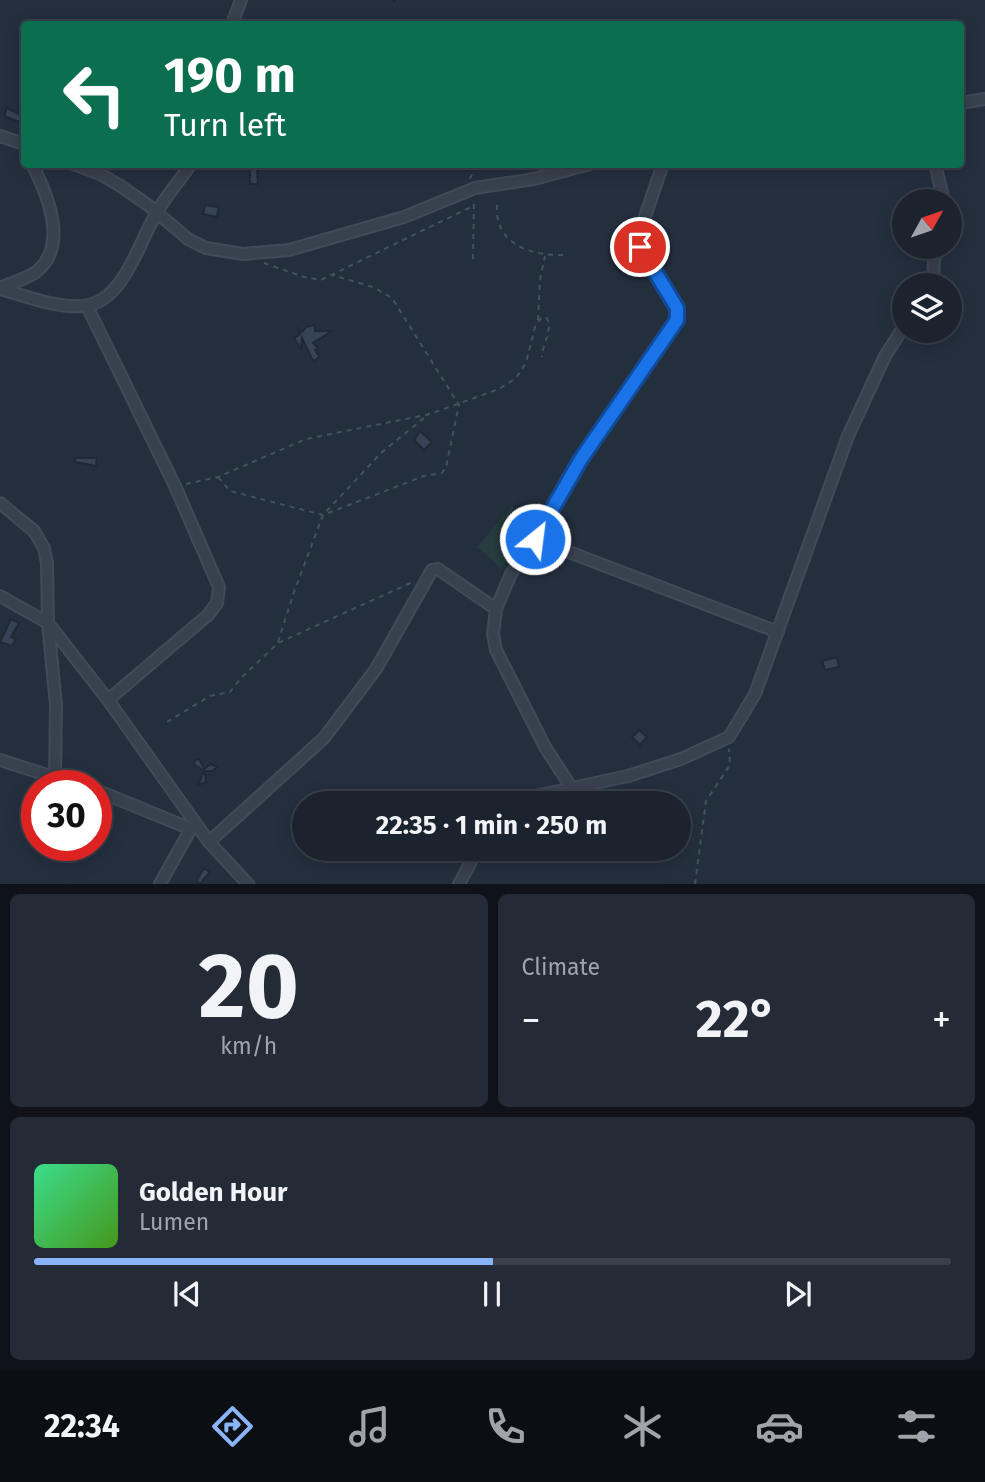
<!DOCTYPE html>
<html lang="en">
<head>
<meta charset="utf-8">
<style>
  body { margin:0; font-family:"Fira Sans",sans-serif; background:#242b36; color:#f1f3f6; height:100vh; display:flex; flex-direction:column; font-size:26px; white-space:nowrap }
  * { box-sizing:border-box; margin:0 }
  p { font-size:23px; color:#a0a4aa }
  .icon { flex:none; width:38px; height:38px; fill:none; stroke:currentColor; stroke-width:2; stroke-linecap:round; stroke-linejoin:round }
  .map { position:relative; height:884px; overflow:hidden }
  .details { display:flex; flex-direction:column; gap:10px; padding:10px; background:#0f1319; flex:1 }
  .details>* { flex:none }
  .top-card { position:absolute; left:21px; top:21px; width:943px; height:147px; border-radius:7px; box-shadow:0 4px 18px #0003,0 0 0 2px #39404a; background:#0b6e4f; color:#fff; overflow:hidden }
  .needle { width:46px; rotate:50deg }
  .controls { position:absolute; left:892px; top:189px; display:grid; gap:14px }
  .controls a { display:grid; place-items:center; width:70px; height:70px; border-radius:50%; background:#1b232e; box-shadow:0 4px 18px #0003,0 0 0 2px #39404a; font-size:35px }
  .speed { position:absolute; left:21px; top:770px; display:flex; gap:14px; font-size:35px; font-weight:700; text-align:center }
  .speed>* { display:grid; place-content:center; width:91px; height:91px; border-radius:50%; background:#1b232e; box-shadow:0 4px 18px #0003,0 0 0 2px #39404a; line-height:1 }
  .speed .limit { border:10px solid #d22; background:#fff; color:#111 }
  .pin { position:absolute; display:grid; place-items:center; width:60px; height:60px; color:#fff; margin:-30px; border:4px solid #fff; border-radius:50%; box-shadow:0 2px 7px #0007 }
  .me { position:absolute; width:77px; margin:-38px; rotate:29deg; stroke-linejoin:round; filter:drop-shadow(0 0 5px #0008) }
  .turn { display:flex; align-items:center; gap:24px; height:147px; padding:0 28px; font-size:32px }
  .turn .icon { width:91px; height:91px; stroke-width:2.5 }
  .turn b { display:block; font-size:49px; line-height:60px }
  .big { font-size:52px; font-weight:700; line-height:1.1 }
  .details .card { flex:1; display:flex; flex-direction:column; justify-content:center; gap:10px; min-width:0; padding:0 24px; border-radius:10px; background:#242b36 }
  .details .dial { align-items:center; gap:0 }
  .dial b { font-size:91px; line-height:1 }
  .song { display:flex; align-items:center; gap:21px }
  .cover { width:84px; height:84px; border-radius:10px; background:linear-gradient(135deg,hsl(150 70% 55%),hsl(100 70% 35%)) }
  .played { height:7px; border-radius:4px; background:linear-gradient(90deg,#8ab4f8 50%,#39404a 50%) }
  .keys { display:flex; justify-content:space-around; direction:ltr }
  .heat { display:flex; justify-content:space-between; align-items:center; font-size:38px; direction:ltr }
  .details .tiles { flex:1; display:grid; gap:10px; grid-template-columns:1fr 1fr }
  .card:last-child { grid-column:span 2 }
  .trip { position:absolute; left:292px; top:791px; width:399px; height:70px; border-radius:35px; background:#1b232e; box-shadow:0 4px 18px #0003,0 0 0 2px #39404a; font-weight:700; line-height:70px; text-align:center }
  .tab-bar { display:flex; height:112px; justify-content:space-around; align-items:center; background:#0b0e12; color:#a0a4aa }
  .tab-bar .icon { width:49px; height:49px }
  .tab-bar .current { color:#8ab4f8 }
  .tab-bar b { font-size:32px; color:#f1f3f6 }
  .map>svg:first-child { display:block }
  .green { fill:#263c3f }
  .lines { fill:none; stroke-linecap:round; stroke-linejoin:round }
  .stream { stroke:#17263c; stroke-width:2.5 }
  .building { fill:#364354; stroke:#1f2835; stroke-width:2 }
  .minor-casing { stroke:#414a57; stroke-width:14 }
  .path { stroke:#3f5557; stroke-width:2; stroke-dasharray:5 5; stroke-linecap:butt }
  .minor { stroke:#38414e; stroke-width:10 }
  .route-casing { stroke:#114b97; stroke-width:18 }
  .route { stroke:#1a73e8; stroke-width:12 }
</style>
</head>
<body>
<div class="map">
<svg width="985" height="884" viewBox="0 0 985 884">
  <rect width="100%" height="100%" fill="#242f3e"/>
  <!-- green -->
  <path class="green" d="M512 506 537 528 501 568 477 547Z"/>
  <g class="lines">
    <!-- stream -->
    <path class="stream" d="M394 0V1"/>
  </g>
  <!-- building -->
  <path class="building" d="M24 100V124L4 116 7 108 19 114Z
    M250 168H257L258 184H250Z
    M205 205 219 207 217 217 203 214Z
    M315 325V331H332L313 343 318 348 315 350 319 356 315 361 312 359 302 338 301 349 294 338 300 334 298 329 302 332 306 327Z
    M420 431 432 442 424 450 414 440Z
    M75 458H97L96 466 75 462Z
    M11 619 19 623 11 637 16 639 12 646 0 642Z
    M837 657 839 667 825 670 822 661Z
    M639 730 647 737 640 745 632 737Z
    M199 759 204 769 211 764 217 767 212 771H205L206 782 198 785 204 771 194 764 195 760Z
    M204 868 210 872 200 884 196 881Z"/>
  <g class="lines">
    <!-- minor casing -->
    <g class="minor-casing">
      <path id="minor" d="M232 24 241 0
        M961 103 985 99
        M0 136 24 144
        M73 164 100 174 119 185 148 205 188 239 206 248 243 254 289 250 404 217 475 188 534 179 590 164
        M935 164 944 201
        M933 285 934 260 939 247
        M0 288C11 283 26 279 36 272 69 246 48 195 32 164
        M0 289C27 296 62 311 89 305 125 297 140 240 157 212 166 196 180 180 191 164
        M87 306 175 486 219 587 217 603 208 615 108 700
        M0 503 34 531 44 548 47 563 48 623 108 700 209 842 248 884
        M535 539 778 632
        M0 596 48 623 56 705 55 778
        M0 760 81 786
        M571 787 545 747 496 650 493 634 496 609 511 574 535 539 581 459 677 320V308L640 247 638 237 663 164
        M96 790 191 829
        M516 803 526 798 628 776 681 759 729 737 755 694 848 436 885 356 905 325
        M209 842 324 738 376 669 432 570 438 569 496 609
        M160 884 193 825
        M459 884 478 849"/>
    </g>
    <!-- path -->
    <path class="path" d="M470 179 476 164
      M497 205C494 244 531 256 563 255
      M473 259 474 200
      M264 263 304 277 321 280 473 206
      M538 320 540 280 545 256
      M218 477 230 491 323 515 424 476 442 473 446 467 459 405 392 298 373 287 332 275
      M186 484 218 477 306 439 430 414 499 389 516 378 526 363 535 327 541 318 546 317C554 329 543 341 542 357
      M278 642 294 592 323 515 381 453 429 414
      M167 722 210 696 230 692 241 678 278 643 415 581
      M695 884 706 801 730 765 729 749"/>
    <!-- minor -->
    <use href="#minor" class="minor"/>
  </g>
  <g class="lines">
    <!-- route casing -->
    <g class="route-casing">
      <path id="route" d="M535 539 581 459 677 320V308L640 247"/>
    </g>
    <!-- route -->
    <use href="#route" class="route"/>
  </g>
</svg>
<div class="controls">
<a><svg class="needle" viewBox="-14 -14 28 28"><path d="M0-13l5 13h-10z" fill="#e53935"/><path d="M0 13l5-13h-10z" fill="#a0a4aa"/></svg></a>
<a><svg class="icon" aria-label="layers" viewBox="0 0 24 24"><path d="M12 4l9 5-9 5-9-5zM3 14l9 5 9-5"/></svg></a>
</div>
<div class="speed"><div class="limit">30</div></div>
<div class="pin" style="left:640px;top:247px;background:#d93025"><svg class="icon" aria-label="arrive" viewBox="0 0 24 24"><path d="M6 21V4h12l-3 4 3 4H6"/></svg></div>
<svg class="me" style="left:535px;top:539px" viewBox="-20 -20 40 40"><circle r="17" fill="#1a73e8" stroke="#fff" stroke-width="3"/><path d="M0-11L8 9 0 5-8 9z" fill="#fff"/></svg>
<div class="trip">22:35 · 1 min · 250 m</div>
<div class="top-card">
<div class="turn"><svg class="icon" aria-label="left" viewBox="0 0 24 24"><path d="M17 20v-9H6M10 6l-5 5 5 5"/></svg><div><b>190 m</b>Turn left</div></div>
</div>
</div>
<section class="details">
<div class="tiles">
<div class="card dial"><b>20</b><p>km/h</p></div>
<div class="card"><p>Climate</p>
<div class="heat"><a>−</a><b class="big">22°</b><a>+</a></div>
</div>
<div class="card">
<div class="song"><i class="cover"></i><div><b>Golden Hour</b><p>Lumen</p></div></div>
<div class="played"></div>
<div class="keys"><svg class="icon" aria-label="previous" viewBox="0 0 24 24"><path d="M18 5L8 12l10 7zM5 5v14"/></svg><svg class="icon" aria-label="pause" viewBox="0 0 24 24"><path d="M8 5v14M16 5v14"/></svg><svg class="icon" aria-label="next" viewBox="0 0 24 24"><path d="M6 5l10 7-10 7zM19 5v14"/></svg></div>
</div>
</div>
</section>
<nav class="tab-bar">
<b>22:34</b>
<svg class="icon current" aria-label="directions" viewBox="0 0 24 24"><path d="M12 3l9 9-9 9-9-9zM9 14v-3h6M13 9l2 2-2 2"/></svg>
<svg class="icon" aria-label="music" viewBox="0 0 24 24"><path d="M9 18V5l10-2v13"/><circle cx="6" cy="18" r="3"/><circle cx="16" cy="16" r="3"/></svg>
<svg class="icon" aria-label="phone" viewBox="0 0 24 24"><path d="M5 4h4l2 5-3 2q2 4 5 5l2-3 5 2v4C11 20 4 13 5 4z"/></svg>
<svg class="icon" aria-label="climate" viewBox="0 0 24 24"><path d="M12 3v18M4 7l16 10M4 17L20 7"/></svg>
<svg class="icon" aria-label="car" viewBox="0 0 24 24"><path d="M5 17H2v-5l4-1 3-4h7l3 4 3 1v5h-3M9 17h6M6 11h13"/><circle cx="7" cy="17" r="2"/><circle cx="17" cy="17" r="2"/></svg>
<svg class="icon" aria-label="filters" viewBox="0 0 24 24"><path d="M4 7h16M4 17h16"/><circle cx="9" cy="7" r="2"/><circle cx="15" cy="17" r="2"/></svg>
</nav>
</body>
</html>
